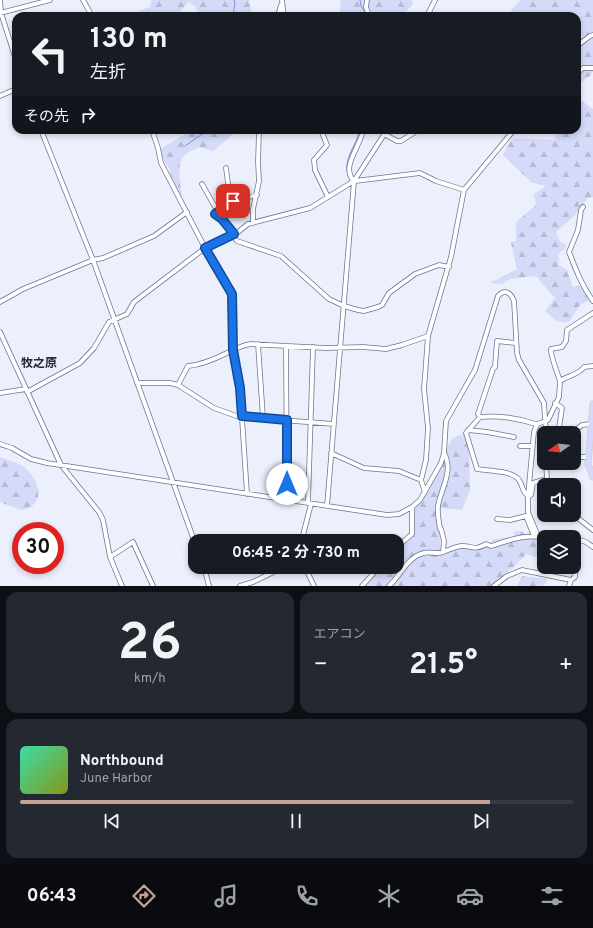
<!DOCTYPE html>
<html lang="ja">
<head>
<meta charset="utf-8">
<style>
  body { margin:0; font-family:Overpass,"Noto Sans JP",sans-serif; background:#242831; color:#f1f3f6; height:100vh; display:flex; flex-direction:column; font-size:15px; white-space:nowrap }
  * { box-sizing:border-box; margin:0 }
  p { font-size:13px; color:#9ea1a6 }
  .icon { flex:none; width:22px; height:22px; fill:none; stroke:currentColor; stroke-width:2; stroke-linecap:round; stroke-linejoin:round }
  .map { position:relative; height:586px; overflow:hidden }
  .panel { display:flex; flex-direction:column; gap:6px; padding:6px; background:#0d0f14; flex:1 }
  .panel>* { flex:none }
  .banner { position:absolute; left:12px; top:12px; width:569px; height:122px; border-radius:12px; box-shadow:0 2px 6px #0003; background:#171b24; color:#f1f3f6; overflow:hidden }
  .needle { width:26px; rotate:256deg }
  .buttons { position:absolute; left:537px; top:426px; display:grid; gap:8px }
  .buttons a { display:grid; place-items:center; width:44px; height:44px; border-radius:8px; background:#171b24; box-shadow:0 2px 6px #0003; font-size:20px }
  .speed { position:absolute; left:12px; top:522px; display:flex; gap:8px; font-size:20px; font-weight:700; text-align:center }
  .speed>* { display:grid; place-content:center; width:52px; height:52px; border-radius:50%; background:#171b24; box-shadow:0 2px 6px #0003; line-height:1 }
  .speed .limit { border:6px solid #d22; background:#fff; color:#111 }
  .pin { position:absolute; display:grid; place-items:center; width:34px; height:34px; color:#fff; margin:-17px; border-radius:8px; box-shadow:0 2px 6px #0006 }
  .me { position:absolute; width:44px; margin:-22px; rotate:0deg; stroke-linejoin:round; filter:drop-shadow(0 0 3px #0008) }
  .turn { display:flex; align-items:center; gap:14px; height:84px; padding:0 12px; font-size:18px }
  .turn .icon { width:52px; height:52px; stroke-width:2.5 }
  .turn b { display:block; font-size:28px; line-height:34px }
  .then { display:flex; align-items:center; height:38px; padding:0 12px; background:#0003; gap:8px; font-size:15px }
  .big { font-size:30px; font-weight:700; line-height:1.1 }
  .panel .tile { flex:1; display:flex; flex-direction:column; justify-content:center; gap:6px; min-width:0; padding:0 14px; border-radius:12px; background:#242831 }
  .panel .dial { align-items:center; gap:0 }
  .dial b { font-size:52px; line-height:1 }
  .song { display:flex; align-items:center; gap:12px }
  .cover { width:48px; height:48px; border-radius:6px; background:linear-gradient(135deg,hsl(160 70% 55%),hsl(70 70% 35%)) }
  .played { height:4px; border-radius:2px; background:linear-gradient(90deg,#c2a395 85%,#363941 85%) }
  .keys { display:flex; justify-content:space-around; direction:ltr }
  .heat { display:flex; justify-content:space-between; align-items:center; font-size:22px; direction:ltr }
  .panel .tiles { flex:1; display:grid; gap:6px; grid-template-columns:1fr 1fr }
  .tile:last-child { grid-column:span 2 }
  .trip { position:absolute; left:188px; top:534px; width:216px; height:40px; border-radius:12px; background:#171b24; box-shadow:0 2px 6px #0003; font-weight:700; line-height:40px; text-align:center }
  .dock { display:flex; height:64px; justify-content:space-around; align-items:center; background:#090b0e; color:#9ea1a6 }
  .dock .icon { width:28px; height:28px }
  .dock .on { color:#c2a395 }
  .dock b { font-size:18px; color:#f1f3f6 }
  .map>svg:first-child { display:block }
  .forest { fill:url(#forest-firs) }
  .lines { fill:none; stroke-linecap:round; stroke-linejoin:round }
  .stream { stroke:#828edf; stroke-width:1 }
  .minor-casing { stroke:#6e7491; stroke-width:5.5 }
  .major-casing { stroke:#cfd0d2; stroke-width:7 }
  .minor { stroke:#fff; stroke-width:4 }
  .major { stroke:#d4dafb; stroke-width:5.5 }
  .route-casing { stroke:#114b97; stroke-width:10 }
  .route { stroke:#1a73e8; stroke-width:7 }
  .labels { text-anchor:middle; stroke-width:3; stroke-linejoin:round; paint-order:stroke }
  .quarter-label { font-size:12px; font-weight:bold; fill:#262834; stroke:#eceffc }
</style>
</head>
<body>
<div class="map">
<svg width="593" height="586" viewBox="0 0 593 586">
  <defs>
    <pattern id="forest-firs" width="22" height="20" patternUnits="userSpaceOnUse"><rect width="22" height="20" fill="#d4daf7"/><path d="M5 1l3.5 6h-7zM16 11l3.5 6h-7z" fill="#b6bbd4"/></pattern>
  </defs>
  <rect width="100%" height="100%" fill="#eceffc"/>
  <!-- forest -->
  <path class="forest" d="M152 0H249L251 10V16H200L195 6 189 2 175 16H130L131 14 150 7Z
    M341 0H412L413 4 402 16H339Z
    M520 0H593V71L591 75 577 85V16H507Z
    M577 97 593 109V197L588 198 574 216 556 232 560 242 566 244 565 249 558 254 559 265 567 270 573 287 580 286 590 300 580 305 569 322C556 323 554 319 545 311L555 298 536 276 510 279 502 284 490 283 517 269 511 242 516 241V222L536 205 534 194 546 186 531 182 503 155 509 143 514 138 555 140 557 130H577Z
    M188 130 237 131 213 151 199 147C194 150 187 152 183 157 176 165 181 187 182 197L176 194 170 170 164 161 160 149 185 134Z
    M465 433 469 451 470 490 462 510 442 508 438 519 441 551 446 554C451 552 456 549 461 549 474 549 485 553 493 539L514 537V531H522L525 534 531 532 544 539V542L541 545 542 559 526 554C516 566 503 575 492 586H366L382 567H397V550L414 536 415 509 452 439Z
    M0 457C7 460 15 462 21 465 33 473 46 493 33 505 31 508 25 509 21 510L0 502Z
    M522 576 547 579 544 586H517Z"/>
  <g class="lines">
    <!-- stream -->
    <path class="stream" d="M360 0 361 6 365 12
      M233 16 235 3 234 0
      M185 146 208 130
      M351 181C339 163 356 147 360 130"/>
    <!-- minor casing -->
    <g class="minor-casing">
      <path id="minor" d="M0 0 1 13 16 60
        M83 0 92 16
        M282 0 284 16
        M367 0 366 7 369 16
        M0 13 50 0
        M278 16 281 5
        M427 16 435 0
        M577 46 590 36 593 35
        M577 73 583 68H593
        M0 96 16 89
        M41 130 93 260 195 543
        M152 130 158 148 161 163 205 248 232 295 233 350 240 388 247 494
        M321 130 327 145 314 160 315 170 328 197
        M384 134 397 141H401L418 130
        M226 168 228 183 233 201 257 195
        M355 181 420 173 436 181 464 190
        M202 184 218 212
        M233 201 215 214 222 219 234 235
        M583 207 581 210 578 230 569 252C576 270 582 286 593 301
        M253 223V209L259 181 258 162 259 130
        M233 236 237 241 281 256 329 299 344 306 358 310 364 311 378 307 382 305 389 293 415 274 439 265 449 267
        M0 302 23 289 93 260 103 258 154 236 187 212
        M0 332 61 465 99 512 103 520 110 557 122 586
        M516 343 497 341 495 367 493 369 478 414 480 417 466 433 477 469C488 471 512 470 519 480 523 486 522 492 528 496
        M258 344 263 418
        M286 346 287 500
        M560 381C558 375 550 354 551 349L562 347 566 341 567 330 593 313
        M137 383H170L178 385 214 408 242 418
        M178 385 188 366C201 365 215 359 227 353 235 349 242 345 251 344L326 348 363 347 386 349 402 345 428 336
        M27 392 80 363 94 348 109 322 127 314 134 302 205 248 233 236 248 224 310 208 354 181 387 130
        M0 393 26 389
        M555 403 562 408 559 428 562 433
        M242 417 334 424
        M480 417C500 415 517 418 536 424
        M468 430 487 432 514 437
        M572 433 582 425 591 424
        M0 444 12 448 31 459 47 463 387 515 399 514 412 507 420 500 441 463 444 453 446 421 475 370 498 296C505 288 511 293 514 301L517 353 519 360 544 403 546 433
        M520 446H532
        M331 453 364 468 399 471 421 480
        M444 453C454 471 441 488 438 506 437 514 439 521 440 529H441L444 541 443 552C449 550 456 546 462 546 474 546 474 551 486 544L491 546C507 541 527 533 544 538
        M574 457H588
        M546 463 547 479 550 485
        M425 492 421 480 426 460 428 428 424 389 428 336 451 257 464 190 514 130
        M528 496 531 495 533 483 543 480 547 484 550 485
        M308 503 313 347
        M327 506 354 181C340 167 361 146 363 130
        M574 515 593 530
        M497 519 510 520 526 516 534 536
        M538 536 528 512V496L534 432C538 421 539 424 548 420L559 397 560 381C567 376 580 374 584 367L593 366
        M569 537H571
        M574 538 586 542 593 547
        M302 541 303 535 311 504
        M397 547 412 534V507
        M110 557 133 542 153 586
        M204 567 209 586
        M305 567 314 586
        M240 586 253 582 284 567
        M362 586 379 567
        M389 586C401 575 407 557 424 553 430 551 437 555 443 552
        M494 586 507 576 522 570 571 580
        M569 586 571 580 575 577 576 566 574 565"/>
    </g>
    <!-- major casing -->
    <g class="major-casing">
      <path id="major" d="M593 404 588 464 593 477"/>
    </g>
    <!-- minor -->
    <use href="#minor" class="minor"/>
    <!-- major -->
    <use href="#major" class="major"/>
  </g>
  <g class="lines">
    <!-- route casing -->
    <g class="route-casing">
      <path id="route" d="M233 201 215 214 222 219 234 234 205 248 232 294 233 350 240 388 242 416 287 420V484"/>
    </g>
    <!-- route -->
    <use href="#route" class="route"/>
  </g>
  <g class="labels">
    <!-- quarter labels -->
    <g class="quarter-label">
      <text x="39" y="367">牧之原</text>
    </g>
  </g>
</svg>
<div class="buttons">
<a><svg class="needle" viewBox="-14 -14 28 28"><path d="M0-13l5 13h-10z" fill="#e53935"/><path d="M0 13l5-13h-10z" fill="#9ea1a6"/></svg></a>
<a><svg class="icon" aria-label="sound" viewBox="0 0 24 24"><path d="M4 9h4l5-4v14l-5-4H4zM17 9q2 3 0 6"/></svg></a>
<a><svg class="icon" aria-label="layers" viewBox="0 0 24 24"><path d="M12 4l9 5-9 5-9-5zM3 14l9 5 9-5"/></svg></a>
</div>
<div class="speed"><div class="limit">30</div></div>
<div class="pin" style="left:233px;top:201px;background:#d93025"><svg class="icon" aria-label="arrive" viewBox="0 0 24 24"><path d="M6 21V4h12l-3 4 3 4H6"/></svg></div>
<svg class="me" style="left:287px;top:484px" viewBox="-20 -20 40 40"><circle r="19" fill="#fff"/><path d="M0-13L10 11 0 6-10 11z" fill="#1a73e8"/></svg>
<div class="trip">06:45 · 2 分 · 730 m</div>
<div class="banner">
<div class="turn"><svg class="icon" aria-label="left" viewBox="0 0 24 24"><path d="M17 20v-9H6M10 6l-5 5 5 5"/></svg><div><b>130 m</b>左折</div></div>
<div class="then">その先<svg class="icon" aria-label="right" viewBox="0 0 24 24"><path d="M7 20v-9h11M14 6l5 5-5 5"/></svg></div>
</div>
</div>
<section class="panel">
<div class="tiles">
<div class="tile dial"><b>26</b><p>km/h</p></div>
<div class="tile"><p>エアコン</p>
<div class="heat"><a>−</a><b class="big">21.5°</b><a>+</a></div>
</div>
<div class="tile">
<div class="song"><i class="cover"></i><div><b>Northbound</b><p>June Harbor</p></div></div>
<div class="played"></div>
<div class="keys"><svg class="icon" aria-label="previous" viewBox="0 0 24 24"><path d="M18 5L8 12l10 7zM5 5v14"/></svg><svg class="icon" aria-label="pause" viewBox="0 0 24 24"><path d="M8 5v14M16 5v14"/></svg><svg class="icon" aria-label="next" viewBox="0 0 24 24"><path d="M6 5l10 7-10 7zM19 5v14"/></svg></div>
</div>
</div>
</section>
<nav class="dock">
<b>06:43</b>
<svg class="icon on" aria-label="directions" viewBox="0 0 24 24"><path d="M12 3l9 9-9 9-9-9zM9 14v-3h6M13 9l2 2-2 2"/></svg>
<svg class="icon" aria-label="music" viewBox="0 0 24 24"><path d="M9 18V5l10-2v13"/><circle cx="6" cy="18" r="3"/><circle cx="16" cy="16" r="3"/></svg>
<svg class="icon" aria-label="phone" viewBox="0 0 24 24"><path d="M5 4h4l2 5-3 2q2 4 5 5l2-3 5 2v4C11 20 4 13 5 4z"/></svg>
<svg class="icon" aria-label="climate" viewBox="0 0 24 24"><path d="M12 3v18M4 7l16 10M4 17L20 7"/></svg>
<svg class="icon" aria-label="car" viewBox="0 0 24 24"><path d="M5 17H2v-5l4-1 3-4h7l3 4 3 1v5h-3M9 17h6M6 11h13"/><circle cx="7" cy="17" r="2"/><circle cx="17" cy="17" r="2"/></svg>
<svg class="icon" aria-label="filters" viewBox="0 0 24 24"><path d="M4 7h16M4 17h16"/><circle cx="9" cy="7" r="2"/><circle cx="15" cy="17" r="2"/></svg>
</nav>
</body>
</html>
